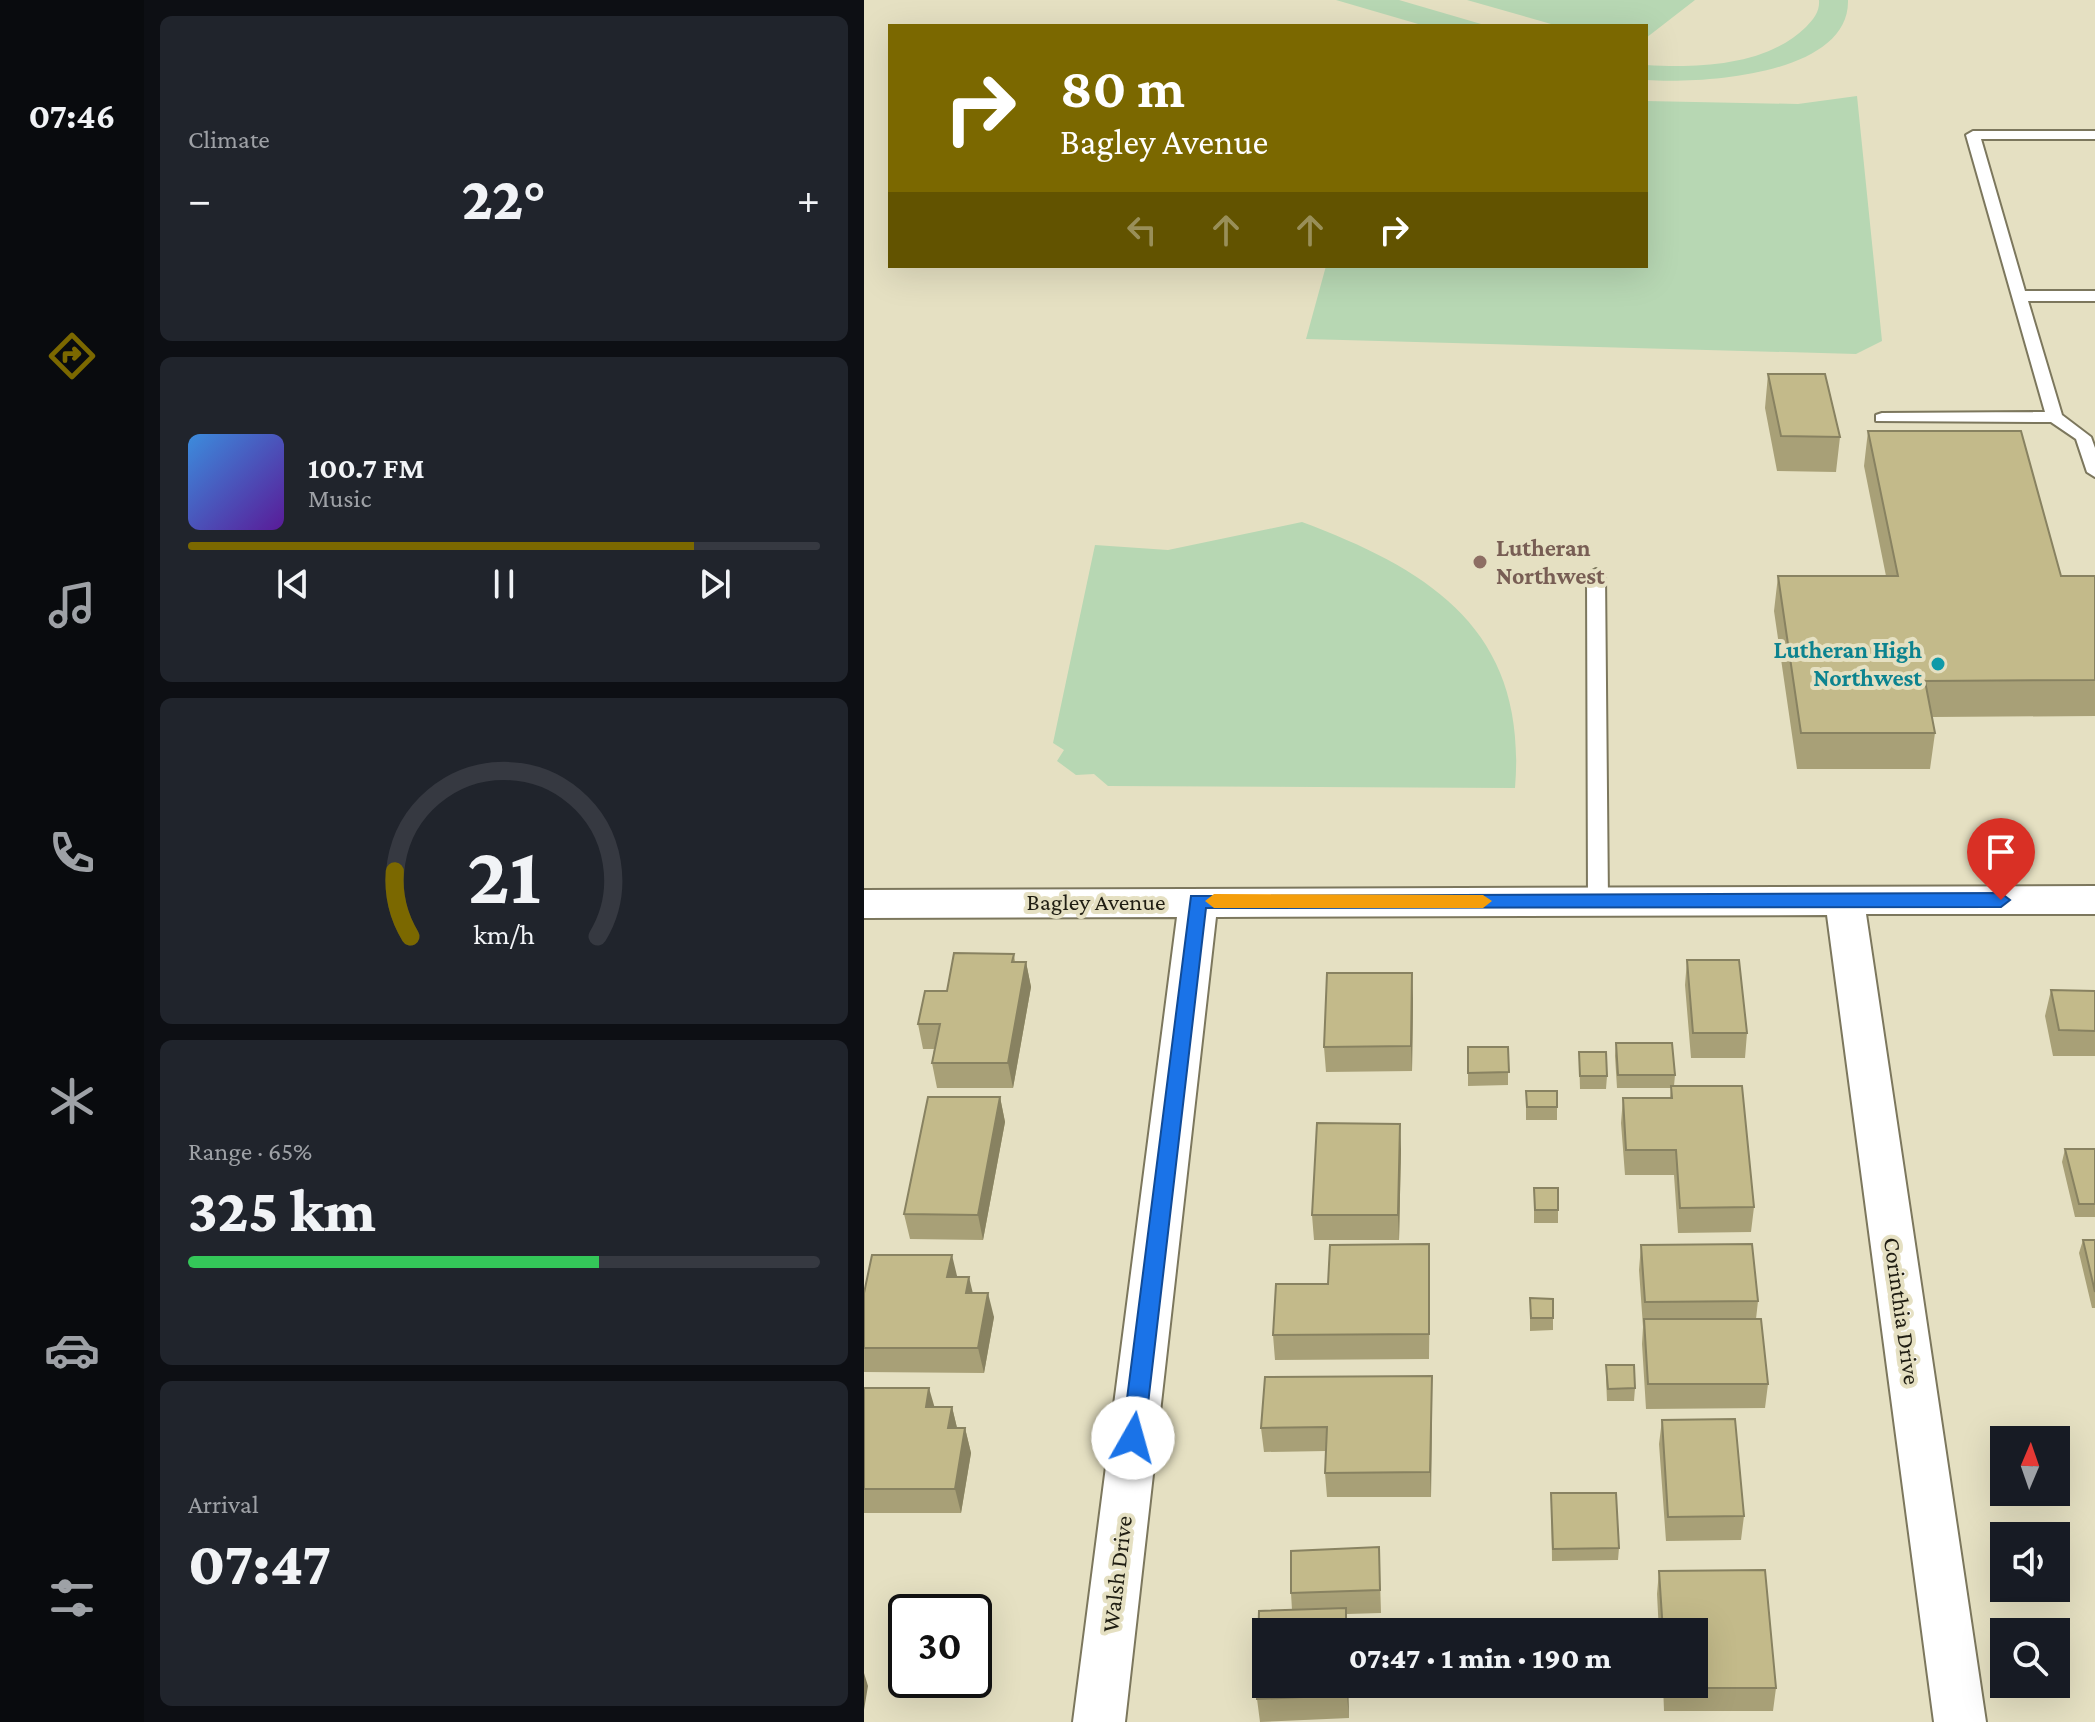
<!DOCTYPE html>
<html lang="en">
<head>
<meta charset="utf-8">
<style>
  body { margin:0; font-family:"Crimson Pro",serif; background:#20242c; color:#f1f3f6; height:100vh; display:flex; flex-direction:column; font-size:30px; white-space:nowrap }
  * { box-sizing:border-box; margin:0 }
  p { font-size:26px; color:#9ea1a6 }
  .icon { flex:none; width:44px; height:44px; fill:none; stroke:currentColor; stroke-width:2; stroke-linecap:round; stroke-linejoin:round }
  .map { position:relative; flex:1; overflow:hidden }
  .drawer { display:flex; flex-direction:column; gap:16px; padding:16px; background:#0d0f14; width:720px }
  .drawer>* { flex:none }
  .hud { position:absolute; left:24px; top:24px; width:760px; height:244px; border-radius:0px; box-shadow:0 8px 32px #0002; background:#7b6800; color:#fff; overflow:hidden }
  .needle { width:52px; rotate:2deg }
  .tools { position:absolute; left:1126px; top:1426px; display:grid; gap:16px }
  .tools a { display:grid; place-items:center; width:80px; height:80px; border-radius:0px; background:#171b24; box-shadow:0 8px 32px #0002; font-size:40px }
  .speed { position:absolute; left:24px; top:1594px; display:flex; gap:16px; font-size:40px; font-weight:700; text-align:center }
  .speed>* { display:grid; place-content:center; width:104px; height:104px; border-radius:50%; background:#171b24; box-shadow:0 8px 32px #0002; line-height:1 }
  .speed .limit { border:4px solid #111; border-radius:12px; background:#fff; color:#111 }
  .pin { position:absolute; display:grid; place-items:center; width:68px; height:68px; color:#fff; margin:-82px -34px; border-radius:50% 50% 50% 0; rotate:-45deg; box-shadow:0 0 8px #0007 }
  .pin .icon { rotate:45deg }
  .me { position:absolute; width:88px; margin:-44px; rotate:7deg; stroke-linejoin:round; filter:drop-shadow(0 0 6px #0008) }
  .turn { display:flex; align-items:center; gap:28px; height:168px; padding:0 40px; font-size:36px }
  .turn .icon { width:104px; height:104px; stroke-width:2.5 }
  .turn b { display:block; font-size:56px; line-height:68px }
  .lanes { display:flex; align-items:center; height:76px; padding:0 40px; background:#0003; justify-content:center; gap:40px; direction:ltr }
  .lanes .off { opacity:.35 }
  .big { font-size:60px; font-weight:800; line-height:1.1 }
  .drawer .widget { flex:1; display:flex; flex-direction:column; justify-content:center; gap:12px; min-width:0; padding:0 28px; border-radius:12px; background:#20242c }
  .drawer .dial { align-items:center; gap:0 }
  .dial svg { height:208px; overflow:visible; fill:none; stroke:#363941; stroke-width:7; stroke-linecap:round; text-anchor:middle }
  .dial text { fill:#f1f3f6; stroke:none }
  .song { display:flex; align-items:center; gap:24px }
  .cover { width:96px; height:96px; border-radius:12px; background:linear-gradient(135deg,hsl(210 70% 55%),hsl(270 70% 35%)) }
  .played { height:8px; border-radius:4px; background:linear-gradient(90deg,#7b6800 80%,#363941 80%) }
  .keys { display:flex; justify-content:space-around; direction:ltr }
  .heat { display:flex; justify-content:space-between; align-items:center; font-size:44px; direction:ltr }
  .charge { height:12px; border-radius:6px; background:linear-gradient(90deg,#34c759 65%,#363941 0) }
  .trip { position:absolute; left:388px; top:1618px; width:456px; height:80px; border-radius:0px; background:#171b24; box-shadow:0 8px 32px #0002; font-weight:800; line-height:80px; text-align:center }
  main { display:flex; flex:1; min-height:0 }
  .tabs { display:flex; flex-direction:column; width:144px; justify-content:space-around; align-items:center; background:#090b0e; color:#9ea1a6 }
  .tabs .icon { width:56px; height:56px }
  .tabs .active { color:#7b6800 }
  .tabs b { font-size:36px; color:#f1f3f6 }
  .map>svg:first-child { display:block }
  .green { fill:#b7d7b3 }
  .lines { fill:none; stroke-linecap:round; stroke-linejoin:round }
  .lane-casing { stroke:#7c775d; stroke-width:4 }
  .street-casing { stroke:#7c775d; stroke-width:4 }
  .lane { fill:#fff; fill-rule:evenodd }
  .street { fill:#fff; fill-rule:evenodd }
  .wall { fill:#a8a077 }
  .shaded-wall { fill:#888261 }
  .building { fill:#c3ba8a; stroke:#888261; stroke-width:2 }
  .route { fill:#1a73e8; stroke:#114b97; stroke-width:2 }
  .slow { fill:#f59e0b }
  .education-dot { fill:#8d6e63; stroke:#e5e0c2; stroke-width:3 }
  .culture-dot { fill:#0f9aa8; stroke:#e5e0c2; stroke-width:3 }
  .labels { text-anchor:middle; stroke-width:8; stroke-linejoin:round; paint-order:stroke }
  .education-label { font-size:24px; font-weight:bold; fill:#785e54; stroke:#e5e0c2; text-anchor:start }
  .culture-label { font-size:24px; font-weight:bold; fill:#0d838f; stroke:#e5e0c2; text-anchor:end }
  .street-label { font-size:24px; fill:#1f1d12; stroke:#e5e0c2 }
</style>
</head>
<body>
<main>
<nav class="tabs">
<b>07:46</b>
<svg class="icon active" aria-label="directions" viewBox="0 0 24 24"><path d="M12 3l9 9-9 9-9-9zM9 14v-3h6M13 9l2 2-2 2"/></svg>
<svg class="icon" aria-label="music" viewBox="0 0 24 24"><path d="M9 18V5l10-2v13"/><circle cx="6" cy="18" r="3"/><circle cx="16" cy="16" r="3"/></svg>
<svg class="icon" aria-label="phone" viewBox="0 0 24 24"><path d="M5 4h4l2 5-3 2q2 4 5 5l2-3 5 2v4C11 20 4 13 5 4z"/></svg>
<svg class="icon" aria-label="climate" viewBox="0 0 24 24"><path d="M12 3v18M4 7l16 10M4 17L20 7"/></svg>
<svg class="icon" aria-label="car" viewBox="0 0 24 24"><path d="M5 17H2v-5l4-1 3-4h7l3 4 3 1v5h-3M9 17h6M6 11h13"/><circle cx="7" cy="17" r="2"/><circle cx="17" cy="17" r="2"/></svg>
<svg class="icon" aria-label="filters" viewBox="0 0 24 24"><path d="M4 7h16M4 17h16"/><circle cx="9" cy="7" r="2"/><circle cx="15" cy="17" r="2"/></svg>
</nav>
<section class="drawer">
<div class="widget"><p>Climate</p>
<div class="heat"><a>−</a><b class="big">22°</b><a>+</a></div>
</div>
<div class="widget">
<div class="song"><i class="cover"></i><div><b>100.7 FM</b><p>Music</p></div></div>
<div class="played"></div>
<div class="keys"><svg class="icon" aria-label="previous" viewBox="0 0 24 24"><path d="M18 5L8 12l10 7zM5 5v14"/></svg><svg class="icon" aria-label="pause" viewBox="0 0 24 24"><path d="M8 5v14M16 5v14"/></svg><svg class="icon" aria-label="next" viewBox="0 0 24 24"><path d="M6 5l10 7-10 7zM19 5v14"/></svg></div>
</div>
<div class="widget dial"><svg viewBox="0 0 100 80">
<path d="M14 69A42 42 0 1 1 86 69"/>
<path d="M14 69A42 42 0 0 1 8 44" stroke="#7b6800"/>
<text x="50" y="56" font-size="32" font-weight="700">21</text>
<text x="50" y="72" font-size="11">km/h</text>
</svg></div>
<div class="widget"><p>Range · 65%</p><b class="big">325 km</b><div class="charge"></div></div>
<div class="widget"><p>Arrival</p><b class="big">07:47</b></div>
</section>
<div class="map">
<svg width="1231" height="1722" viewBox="0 0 1231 1722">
  <rect width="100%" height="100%" fill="#e5e0c2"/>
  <!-- green -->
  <path class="green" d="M472 0H535L624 26H561Z
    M603 0H831L782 38V26H694Z
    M955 0H984C986 76 835 84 782 80V65C835 68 902 66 942 27 950 19 956 11 955 0Z
    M993 96 1018 341 992 354 442 339 462 266H782V101L934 104Z
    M438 522C569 571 664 632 651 788L244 786 230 774 212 775 193 761 200 750 189 743 231 545 304 550Z"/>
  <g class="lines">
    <!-- lane casing -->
    <g class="lane-casing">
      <path id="lane" d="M1231 131V139H1117L1161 291H1231V301H1164L1198 415 1227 437 1231 448V477L1223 472 1212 439 1187 422 1012 421V415L1018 413 1181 412 1102 135 1109 131Z
        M732 569 741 574 744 902 741 907H727L724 902 723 574Z"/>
    </g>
    <!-- street casing -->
    <g class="street-casing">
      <path id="street" d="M1231 886V914H1002L1122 1722H1070L963 915 352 917 261 1722H209L313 917 0 918V890Z"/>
    </g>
    <!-- lane -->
    <use href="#lane" class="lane"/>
    <!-- street -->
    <use href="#street" class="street"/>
  </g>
  <!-- wall -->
  <path class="wall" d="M904 374 976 437 972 472 913 471 901 408Z
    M1004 431 1197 576H1231V716L1068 717 1071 733 1066 769H933L910 611 914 576H1022L1000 466Z
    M150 954 151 962H162L167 987 149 1088H73L68 1063 70 1049H59L54 1024 83 991Z
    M823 960 883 1033 881 1058H827L821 985Z
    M1187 990 1231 991V1056H1189L1181 1016Z
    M549 998 548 1071 462 1072 460 1047Z
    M752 1043 811 1075 810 1086 890 1207 887 1232 814 1233 810 1175H761L757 1123 759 1098H806L807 1088H753L751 1056Z
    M604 1047H644V1085L604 1086Z
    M715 1052 743 1076 742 1089H716Z
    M662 1091 693 1107V1120H662Z
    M136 1097 141 1122 119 1240 46 1239 40 1214Z
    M537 1149 535 1240H450L448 1215Z
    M1201 1149H1231V1217H1211L1198 1162Z
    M670 1188 694 1210V1223H670Z
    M1219 1240H1231V1308H1228L1215 1253Z
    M777 1245 894 1301 892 1319 904 1384 901 1408 782 1409 778 1344 779 1327 775 1270Z
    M566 1269 565 1359 411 1360 409 1335 464 1284Z
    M93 1277 130 1317 120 1373 0 1372V1293Z
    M666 1298 689 1318V1330L666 1331Z
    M742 1365 771 1388 770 1401H743L742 1378Z
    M568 1376 567 1497H463L461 1473 462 1451 400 1452 397 1428Z
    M0 1388 71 1407H88L93 1428H101L107 1453 97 1513H0Z
    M798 1420 880 1516 877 1540 802 1541 795 1444Z
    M687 1493 755 1548 754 1560 688 1561Z
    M515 1547 517 1613 483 1614 402 1684H484L485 1718 396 1722 393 1699 428 1610 427 1593Z
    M795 1571 912 1688 909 1711H800L799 1684H830V1632H795L793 1594Z"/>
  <!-- shaded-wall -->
  <path class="shaded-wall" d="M162 962 167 987 149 1088 144 1063Z
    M548 973 549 998 548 1071 547 1046Z
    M136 1097 141 1122 119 1240 114 1215Z
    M536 1124 537 1149 535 1240 534 1215Z
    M88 1255 94 1280 83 1277Z
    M105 1277 111 1302 102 1293Z
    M124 1293 130 1317 120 1373 114 1348Z
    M568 1376V1401L567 1497 566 1472Z
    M65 1388 72 1412 62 1407Z
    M88 1407 94 1432 84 1428Z
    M101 1428 107 1453 97 1513 91 1489Z
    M0 1673 4 1686 0 1710Z
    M483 1684H484L485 1718 483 1695Z"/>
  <!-- building -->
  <path class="building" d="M904 374H961L976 437 917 436Z
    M1004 431H1157L1197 576H1231V680L1061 681 1071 733H937L914 576H1034Z
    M90 953 150 954 148 962H162L144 1063H68L76 1024H54L61 991H83Z
    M823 960H875L883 1033H829Z
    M463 973H548L547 1046 460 1047Z
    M1187 990 1231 991V1031L1195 1030Z
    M752 1043H808L811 1075H754Z
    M604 1047H644L645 1072 604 1073Z
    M715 1052H742L743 1076H716Z
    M807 1086H878L890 1207 816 1208 812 1150H762L759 1098H808Z
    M662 1091H693V1107H663Z
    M64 1097H136L114 1215 40 1214Z
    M453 1123 536 1124 534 1215H448Z
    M1201 1149H1231V1204H1215Z
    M670 1188H694V1210H671Z
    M1219 1240H1231V1292Z
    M565 1244V1334L409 1335 412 1284H464L466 1245Z
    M888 1244 894 1301 781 1302 777 1245Z
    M8 1255H88L83 1277H105L102 1293H124L114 1348H0V1293Z
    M666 1298 689 1299V1318H667Z
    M780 1319H897L904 1384H784Z
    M742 1365H770L771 1388 744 1389Z
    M568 1376 566 1472 461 1473 463 1427 397 1428 401 1377Z
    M0 1388H65L62 1407H88L84 1428H101L91 1489H0Z
    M871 1419 880 1516 804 1517 798 1420Z
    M687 1493H752L755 1548 689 1549Z
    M515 1547 516 1590 427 1593V1551Z
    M901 1570 912 1688H803V1684H830V1632H799L795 1571Z
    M482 1608V1632H402V1684H483V1695L393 1699 395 1611Z"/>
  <!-- route -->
  <path class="route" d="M1137 893 1146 900 1137 907 342 908 280 1438 277 1445 269 1448 261 1445 258 1438 327 896Z"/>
  <!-- slow -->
  <path class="slow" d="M350 894 619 895 628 901 619 908H350L341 901Z"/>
  <!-- markers -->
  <circle class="education-dot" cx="616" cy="562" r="8"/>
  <circle class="culture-dot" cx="1074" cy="664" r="8"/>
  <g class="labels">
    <!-- education labels -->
    <g class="education-label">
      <text x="632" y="556">Lutheran<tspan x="632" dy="28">Northwest</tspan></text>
    </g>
    <!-- culture labels -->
    <g class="culture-label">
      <text x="1058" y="658">Lutheran High<tspan x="1058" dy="28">Northwest</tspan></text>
    </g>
    <!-- street labels -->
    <g class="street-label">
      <text x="232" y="910">Bagley Avenue</text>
      <text transform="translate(1038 1311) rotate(82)" y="8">Corinthia Drive</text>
      <text transform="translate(253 1574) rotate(-83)" y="8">Walsh Drive</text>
    </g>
  </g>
</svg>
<div class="tools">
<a><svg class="needle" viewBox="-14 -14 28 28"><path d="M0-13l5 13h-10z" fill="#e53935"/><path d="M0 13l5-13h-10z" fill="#9ea1a6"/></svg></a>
<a><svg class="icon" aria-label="sound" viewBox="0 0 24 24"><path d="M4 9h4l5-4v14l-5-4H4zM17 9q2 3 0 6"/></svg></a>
<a><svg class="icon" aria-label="search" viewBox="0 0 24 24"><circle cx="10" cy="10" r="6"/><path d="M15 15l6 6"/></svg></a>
</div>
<div class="speed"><div class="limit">30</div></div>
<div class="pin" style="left:1137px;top:900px;background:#d93025"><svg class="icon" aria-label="arrive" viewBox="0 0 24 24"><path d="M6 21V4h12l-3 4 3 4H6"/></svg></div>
<svg class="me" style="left:269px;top:1438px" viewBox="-20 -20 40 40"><circle r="19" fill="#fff"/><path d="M0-13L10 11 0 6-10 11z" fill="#1a73e8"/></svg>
<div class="trip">07:47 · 1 min · 190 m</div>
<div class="hud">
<div class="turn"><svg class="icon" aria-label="right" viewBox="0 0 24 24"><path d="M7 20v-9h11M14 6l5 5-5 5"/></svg><div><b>80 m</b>Bagley Avenue</div></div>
<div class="lanes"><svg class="icon off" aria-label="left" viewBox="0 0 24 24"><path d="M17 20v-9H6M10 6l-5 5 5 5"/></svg><svg class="icon off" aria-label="ahead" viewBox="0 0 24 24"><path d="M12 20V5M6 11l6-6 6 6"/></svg><svg class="icon off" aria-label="ahead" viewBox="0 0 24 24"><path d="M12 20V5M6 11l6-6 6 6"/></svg><svg class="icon" aria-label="right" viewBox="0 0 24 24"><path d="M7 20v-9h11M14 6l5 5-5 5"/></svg></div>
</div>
</div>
</main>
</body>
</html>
